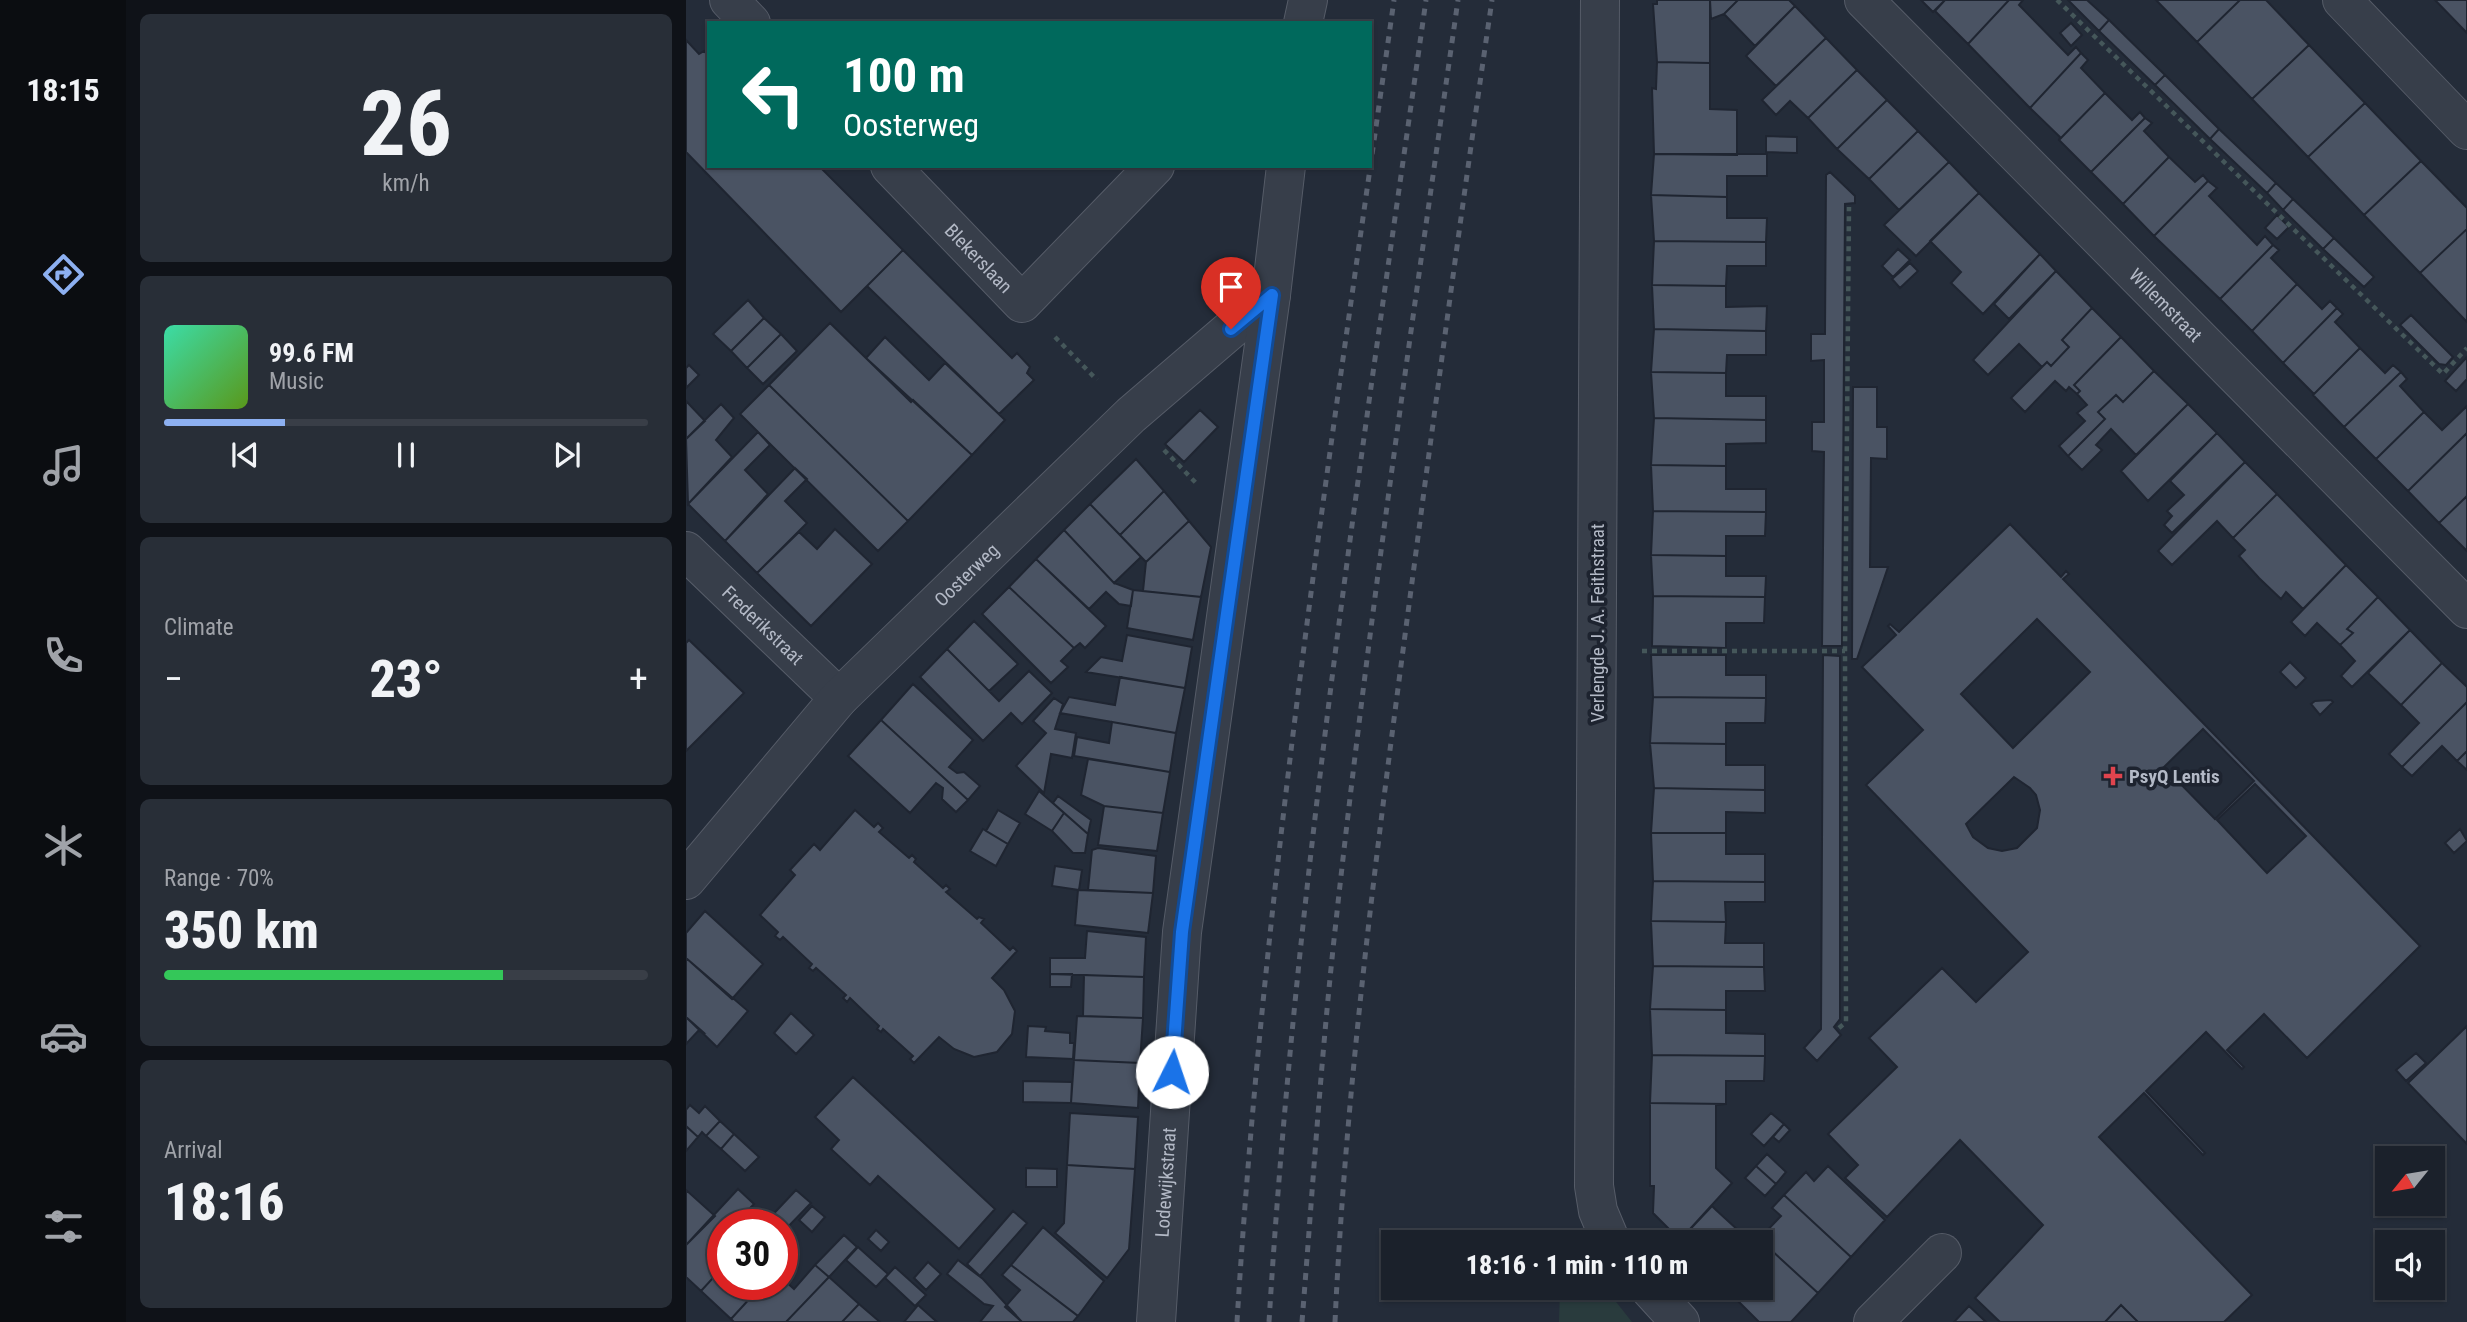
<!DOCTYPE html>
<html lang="en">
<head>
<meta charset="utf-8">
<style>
  body { margin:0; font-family:"Roboto Condensed",sans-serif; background:#282e37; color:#f1f3f6; height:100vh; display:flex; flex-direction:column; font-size:26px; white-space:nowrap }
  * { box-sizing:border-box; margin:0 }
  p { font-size:23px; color:#a0a3a9 }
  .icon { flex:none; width:38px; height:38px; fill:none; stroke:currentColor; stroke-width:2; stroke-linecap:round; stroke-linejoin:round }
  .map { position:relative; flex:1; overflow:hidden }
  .side { display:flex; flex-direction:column; gap:14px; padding:14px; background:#0f1218; width:560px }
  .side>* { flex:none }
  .hud { position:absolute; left:21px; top:21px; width:665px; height:147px; border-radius:0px; box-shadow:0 2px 5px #0004,0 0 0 2px #393e47; background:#00695c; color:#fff; overflow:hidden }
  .needle { width:46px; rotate:240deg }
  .controls { position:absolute; left:1689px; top:1146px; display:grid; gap:14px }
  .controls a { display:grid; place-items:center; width:70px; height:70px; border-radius:0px; background:#1b212b; box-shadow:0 2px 5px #0004,0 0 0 2px #393e47; font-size:35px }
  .speed { position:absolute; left:21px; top:1209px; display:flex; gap:14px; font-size:35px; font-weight:700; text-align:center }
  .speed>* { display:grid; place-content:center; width:91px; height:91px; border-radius:50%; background:#1b212b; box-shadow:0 2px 5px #0004,0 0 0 2px #393e47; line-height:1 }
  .speed .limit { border:10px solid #d22; background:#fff; color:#111 }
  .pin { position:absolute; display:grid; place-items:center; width:60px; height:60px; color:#fff; margin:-72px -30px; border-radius:50% 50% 50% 0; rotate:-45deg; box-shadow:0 0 7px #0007 }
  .pin .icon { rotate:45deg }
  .me { position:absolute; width:77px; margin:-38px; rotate:4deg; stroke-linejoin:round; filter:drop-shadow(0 0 5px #0008) }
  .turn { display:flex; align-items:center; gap:24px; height:147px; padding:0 21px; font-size:32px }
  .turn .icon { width:91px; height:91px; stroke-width:2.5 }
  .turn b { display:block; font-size:49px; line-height:60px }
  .big { font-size:52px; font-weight:800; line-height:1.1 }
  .side .tile { flex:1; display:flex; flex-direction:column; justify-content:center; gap:10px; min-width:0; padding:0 24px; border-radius:10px; background:#282e37 }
  .side .dial { align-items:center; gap:0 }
  .dial b { font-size:91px; line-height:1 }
  .song { display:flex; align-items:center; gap:21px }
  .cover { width:84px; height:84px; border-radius:10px; background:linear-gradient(135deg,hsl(160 70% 55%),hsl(90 70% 35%)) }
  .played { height:7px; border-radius:4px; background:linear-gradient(90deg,#8db0f1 25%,#393e47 25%) }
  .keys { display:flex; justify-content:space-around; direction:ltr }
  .heat { display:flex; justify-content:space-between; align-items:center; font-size:38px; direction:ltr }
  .charge { height:10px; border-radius:5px; background:linear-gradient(90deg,#34c759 70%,#393e47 0) }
  .trip { position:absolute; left:695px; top:1230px; width:392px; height:70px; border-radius:0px; background:#1b212b; box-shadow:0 2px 5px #0004,0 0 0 2px #393e47; font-weight:800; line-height:70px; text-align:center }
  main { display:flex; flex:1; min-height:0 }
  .menu { display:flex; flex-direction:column; width:126px; justify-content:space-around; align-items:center; background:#0b0d11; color:#a0a3a9 }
  .menu .icon { width:49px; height:49px }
  .menu .on { color:#8db0f1 }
  .menu b { font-size:32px; color:#f1f3f6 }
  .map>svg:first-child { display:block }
  .green { fill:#293b3d }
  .building { fill:#4a5363; stroke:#1f2531; stroke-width:2; fill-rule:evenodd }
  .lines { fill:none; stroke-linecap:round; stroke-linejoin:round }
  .minor-casing { stroke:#565c68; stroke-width:40 }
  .path { stroke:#45575a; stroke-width:4.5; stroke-dasharray:5 5; stroke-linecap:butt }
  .minor { stroke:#373e4a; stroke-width:38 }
  .rail { stroke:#5a6271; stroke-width:5; stroke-dasharray:7 7; stroke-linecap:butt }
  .route-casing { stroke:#114b97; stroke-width:18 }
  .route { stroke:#1a73e8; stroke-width:12 }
  .health-dot { fill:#e0444e; stroke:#1d232f; stroke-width:2.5 }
  .labels { text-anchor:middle; stroke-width:7; stroke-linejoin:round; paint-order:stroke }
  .street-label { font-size:19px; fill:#b3b9c6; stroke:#1d232f }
  .poi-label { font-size:19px; font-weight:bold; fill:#b3b9c6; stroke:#1d232f; text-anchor:start }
</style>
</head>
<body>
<main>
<nav class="menu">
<b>18:15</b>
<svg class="icon on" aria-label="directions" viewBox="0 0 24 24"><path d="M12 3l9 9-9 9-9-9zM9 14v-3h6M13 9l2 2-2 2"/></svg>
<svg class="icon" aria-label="music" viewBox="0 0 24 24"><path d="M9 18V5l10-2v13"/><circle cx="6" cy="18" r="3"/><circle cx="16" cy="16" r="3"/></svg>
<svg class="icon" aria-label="phone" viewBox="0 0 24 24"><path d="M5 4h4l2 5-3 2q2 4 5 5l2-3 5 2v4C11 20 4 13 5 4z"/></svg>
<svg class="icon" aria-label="climate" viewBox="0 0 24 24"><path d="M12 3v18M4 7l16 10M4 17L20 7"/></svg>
<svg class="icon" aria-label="car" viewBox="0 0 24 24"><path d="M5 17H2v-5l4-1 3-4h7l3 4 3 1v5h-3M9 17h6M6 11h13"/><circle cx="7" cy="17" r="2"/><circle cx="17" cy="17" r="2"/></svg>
<svg class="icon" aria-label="filters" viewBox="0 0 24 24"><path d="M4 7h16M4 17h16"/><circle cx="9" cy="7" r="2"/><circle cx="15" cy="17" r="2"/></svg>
</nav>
<section class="side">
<div class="tile dial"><b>26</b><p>km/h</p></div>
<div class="tile">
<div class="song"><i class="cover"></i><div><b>99.6 FM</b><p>Music</p></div></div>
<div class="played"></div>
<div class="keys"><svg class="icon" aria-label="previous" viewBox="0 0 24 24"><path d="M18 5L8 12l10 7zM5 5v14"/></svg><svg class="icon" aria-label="pause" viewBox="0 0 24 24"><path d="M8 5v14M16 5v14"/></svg><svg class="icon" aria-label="next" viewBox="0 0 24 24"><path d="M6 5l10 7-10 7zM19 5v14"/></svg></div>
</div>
<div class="tile"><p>Climate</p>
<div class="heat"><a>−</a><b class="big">23°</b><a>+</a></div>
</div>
<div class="tile"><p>Range · 70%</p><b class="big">350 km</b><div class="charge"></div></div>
<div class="tile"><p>Arrival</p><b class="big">18:16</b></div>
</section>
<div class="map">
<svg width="1781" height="1322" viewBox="0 0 1781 1322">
  <rect width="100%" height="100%" fill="#242c39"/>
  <!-- green -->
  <path class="green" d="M874 1288H919L946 1322H873Z"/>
  <!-- building -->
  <path class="building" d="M971 0H1024V63L971 62 967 4H971Z
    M1024 0H1052L1038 14 1025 19Z
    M1052 0H1103L1109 6 1069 46 1038 14Z
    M1235 0H1259L1247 12Z
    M1259 0H1323L1282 44 1249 11Z
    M1323 0H1337L1333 5 1382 55 1390 47 1395 53 1344 108 1282 44Z
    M1382 0H1401L1423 20 1413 31Z
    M1470 0H1554L1511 42Z
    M1554 0H1580L1623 45 1566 99 1511 42Z
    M1749 0H1781V33Z
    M1109 6 1140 38 1090 86 1060 56Z
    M1423 20 1479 75 1469 85 1413 31Z
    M1385 23 1396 35 1385 46 1374 33Z
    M1140 38 1171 70 1122 118 1104 101 1090 115 1076 100Z
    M0 40 13 54 18 51 23 56V166H133L217 250 155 312 0 152Z
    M1623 45 1679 103 1622 157 1566 99Z
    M1395 53 1402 60 1395 68 1419 93 1373 140 1374 137 1344 108Z
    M971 62 1024 63V109L1051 110V155L968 154 966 88 970 89Z
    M1171 70 1201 100 1151 149 1122 118Z
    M1479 75 1533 129 1524 139 1469 85Z
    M1419 93 1446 120 1454 112 1459 118 1405 172 1373 140Z
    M1201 100 1232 131 1183 179 1151 149Z
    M1679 103 1735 161 1678 215 1622 157Z
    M1459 118 1466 123 1458 131 1483 157 1437 204 1405 172Z
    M1533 129 1590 183 1581 193 1524 139Z
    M1232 131 1263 162 1213 210 1183 179Z
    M1080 136 1111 137V153L1080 152Z
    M968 154H1081V176H1041V197L965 195Z
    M1483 157 1509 182 1517 175 1522 181 1468 236 1437 204Z
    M1735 161 1781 208V229L1734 273 1678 215Z
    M1263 162 1293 193 1230 256 1198 225Z
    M1144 172 1169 196V203L1159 204 1156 646H1136L1138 452 1126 451V422H1138V360L1125 361V334H1139L1140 175Z
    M1522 181 1531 188 1523 196 1571 245 1579 236 1587 245 1534 299 1468 236Z
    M1590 183 1607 199 1597 210 1581 193Z
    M1293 193 1354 254 1297 314 1265 283 1275 272 1244 241Z
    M965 195 1041 197V218H1081L1080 242 968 241Z
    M1607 199 1648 238 1637 249 1597 210Z
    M1591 215 1603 227 1591 239 1579 228Z
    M1781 229V322L1734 273Z
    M1648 238 1688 277 1678 287 1637 249Z
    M968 241 1080 242V266H1041L1040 286 966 285Z
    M1587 245 1593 250 1585 258 1611 284 1566 331 1534 299Z
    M1212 249 1224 260 1207 277 1196 266Z
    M217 250 326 358 331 353 344 367 341 373 348 380 313 414 181 286Z
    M1354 254 1370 271 1323 319 1308 304Z
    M1224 263 1232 271 1214 288 1206 279Z
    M1370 271 1406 308 1376 340 1383 347 1365 366 1361 362 1356 367 1333 344 1302 375 1287 360Z
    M1611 284 1636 309 1644 301 1651 308 1597 363 1566 331Z
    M966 285 1040 286V307L1081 306 1080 331 968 329Z
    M62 300 78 318 45 351 27 334Z
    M1406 308 1435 337 1388 385 1394 391 1391 394 1383 387 1380 391 1369 381 1339 412 1325 398 1361 362 1365 366 1383 347 1376 340Z
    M1651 308 1657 314 1649 322 1674 348 1628 394 1597 363Z
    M1725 315 1767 357 1760 365 1753 364 1714 325Z
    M78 318 95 334 61 368 45 351Z
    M144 323 225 402 227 400 286 455 222 521 83 385Z
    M968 329 1080 331V355H1041L1040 373 965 372Z
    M95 334 111 351 77 384 61 368Z
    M199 337 243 380 259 363 319 420 286 455 180 358Z
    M1435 337 1468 371 1437 402 1430 395 1412 412 1419 419 1382 456 1373 446 1399 421 1391 413 1401 405 1391 394 1394 391 1388 385Z
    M1674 348 1699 373 1707 365 1715 372 1658 427 1627 395Z
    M1781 357V379L1770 391 1759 381Z
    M3 365 13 375 0 388V368Z
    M1468 371 1502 404 1450 455 1425 429 1410 445 1416 450 1396 470 1382 456 1419 419 1412 412 1430 395 1437 402Z
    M965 372 1040 373V396H1080V420L968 418Z
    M1715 372 1721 379 1714 386 1738 412 1690 459 1658 427Z
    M83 385 222 521 192 551 54 414Z
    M1167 387H1191V427H1201V459L1185 458 1184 567H1202L1171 659H1166Z
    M0 401 19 421 0 439Z
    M35 404 48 418 30 440 46 457 2 504 0 439Z
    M1502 404 1531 433 1462 501 1435 471Z
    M1781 406V433L1722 491 1690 459 1738 412 1756 430Z
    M514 410 532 427 498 462 479 444Z
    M968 418 1080 420V443L1040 444V466L965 465Z
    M72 432 84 445 59 470 82 494 39 541 2 504Z
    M1531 433 1559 462 1486 533 1478 525 1486 516 1481 511 1498 495 1484 481Z
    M1781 433V496L1753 523 1722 491Z
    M450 459 478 491 434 535 404 504Z
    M1559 462 1591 494 1547 538 1531 521 1486 565 1472 551Z
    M965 465 1040 466V489H1080V512L967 511Z
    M109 468 121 479 99 501 121 523 71 573 39 541Z
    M478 491 503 521 460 562 434 535Z
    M1591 494 1660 565 1617 609 1600 592 1595 599 1573 578 1553 556 1559 550 1547 538Z
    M1781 496V551L1753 523Z
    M404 504 455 557 428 583 378 530Z
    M967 511 1080 512 1079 536H1040V556L965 555Z
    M503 521 525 547 515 597 457 591 460 562Z
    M1324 524 1375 577 1380 571 1383 574 1377 579 1734 946 1621 1058 1578 1014 1541 1050 1558 1067 1556 1069 1520 1032 1460 1091 1519 1153 1517 1155 1458 1093 1413 1137 1566 1295 1538 1322H1452L1435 1305 1419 1322H1314L1289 1298 1357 1225 1274 1140 1201 1217 1159 1178 1172 1165 1142 1134 1211 1067 1183 1038 1256 968 1290 1002 1342 952 1180 785 1237 730 1176 667 1210 635 1202 626 1204 624 1213 632ZM1351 619 1404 672 1327 748 1275 694ZM1517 729 1568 781 1529 819 1478 767ZM1328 777 1344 788 1350 795 1354 810 1351 828 1331 848 1316 851 1302 848 1287 837 1280 824ZM1569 784 1620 836 1581 873 1531 820Z
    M149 529 186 564 125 626 71 573 113 532 131 549Z
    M378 530 428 583 447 590 445 606 433 604 420 592 403 609 350 559Z
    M965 555 1040 556V576H1080L1079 597 967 596Z
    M350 559 420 626 399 648 394 643 388 648 323 587Z
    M1660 565 1692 597 1661 629 1667 633 1654 645 1631 623 1619 636 1605 622Z
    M323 587 388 648 375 661 382 667 365 683 296 614Z
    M447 590 515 597 507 640 441 628Z
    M967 596 1079 597 1078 623H1040V648L966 646Z
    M1692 597 1724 630 1666 687 1655 676 1669 661 1654 645 1667 633 1661 629Z
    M288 621 332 664 303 691 261 649Z
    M1724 630 1756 663 1715 705 1682 673Z
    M441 635 506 647 499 688 400 672 415 657 436 661Z
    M3 640 58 693 0 751V643Z
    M261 649 313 701 343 671 366 693 336 724 325 713 297 741 234 677Z
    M965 655H1040V675H1080V698L967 697Z
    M1137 655 1154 656V1019L1148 1027 1155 1035 1131 1061 1118 1048 1135 1029Z
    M1604 662 1620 678 1610 688 1594 672Z
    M1756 663 1781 687V702L1716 767 1703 754 1733 723 1715 705Z
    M434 677 499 688 490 733 374 713 383 697 429 705Z
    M227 684 287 740 263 767 271 773 278 772 294 786 282 800 195 720Z
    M967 697 1080 698 1079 723H1040V744L964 743Z
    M368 698 377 704 369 729 390 733 386 758 365 754 358 793 330 766 360 733 347 721Z
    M1645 700 1647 702 1634 715 1625 704 1629 701Z
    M1781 702V751L1771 761 1756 746 1726 776 1716 767Z
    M195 720 282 800 270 812 256 799 257 788 250 783 224 813 162 756Z
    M426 722 490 733 484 772 388 756 391 737 423 743Z
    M964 743 1040 744V765H1079V790L968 788Z
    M1781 751V770L1771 761Z
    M402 759 484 772 477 813 418 806 395 795Z
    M968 788 1079 790V813L1040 812V833H965Z
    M353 791 378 813 366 831 339 814Z
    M372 796 405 820 402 834 367 803Z
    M418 806 477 813 471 851 412 845Z
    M169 810 188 827 192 823 197 828 193 832 223 858 226 855 230 859 228 862 257 888 260 885 264 889 260 892 291 919 293 917 298 919 295 923 324 950 327 947 331 951 306 978 318 990 329 1011 326 1034 311 1052 288 1057 268 1049 253 1037 228 1063 224 1059 227 1056 197 1029 195 1032 191 1029 193 1026 164 998 161 1002 157 998 160 995 130 968 127 971 123 968 126 964 97 937 94 940 89 936 92 932 74 915 109 875 104 870 128 844 134 850Z
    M312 810 334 823 322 844 300 831Z
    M378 813 402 834 399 853H387L366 831Z
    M297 829 322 844 310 866 284 851Z
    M1774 829 1781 841 1768 853 1759 843Z
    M965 833H1040V854H1079V882L967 881Z
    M412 848 470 856 467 893 402 890 406 850Z
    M369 866 396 870 393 890 366 886Z
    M967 881 1079 882V902H1039L1040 922 965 921Z
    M392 890 467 893 462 933 389 925Z
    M19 911 77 964 46 999 0 958V933Z
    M965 921 1040 922 1039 943H1078V967L967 966Z
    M401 931 460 937 458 977 364 974V958H399Z
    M0 958 62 1011 31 1047 0 1017Z
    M967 966 1078 967 1079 991H1040V1010L964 1009Z
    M364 974H386L385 987H364Z
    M398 975 458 977 457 1018 397 1016Z
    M964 1009 1040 1010V1033L1079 1034V1056L966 1055Z
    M105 1013 128 1035 110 1054 88 1033Z
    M391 1016 457 1018 454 1063 388 1060Z
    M0 1017 17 1032 12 1031 0 1044Z
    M342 1026 360 1027 359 1031 384 1033V1043H388L387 1059 340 1057Z
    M1781 1026V1144L1722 1083Z
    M1730 1053 1740 1063 1720 1081 1710 1070Z
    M966 1055 1079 1056 1078 1081H1040V1104L964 1103Z
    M388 1060 454 1063 452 1108 385 1103Z
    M167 1077 309 1209 273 1249 192 1176 184 1185 145 1149 153 1140 129 1117Z
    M337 1081 386 1082 385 1103 337 1102Z
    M964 1103 1040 1104 1030 1105V1168L1046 1183 994 1240 967 1213 968 1186H964Z
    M4 1105 13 1113 19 1106 34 1121 20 1136 16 1132 12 1137 0 1126V1110Z
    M384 1113 452 1117 449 1169 381 1165Z
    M1085 1113 1098 1124 1078 1146 1065 1134Z
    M34 1121 48 1134 35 1149 20 1136Z
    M1098 1124 1104 1130 1093 1142 1087 1137Z
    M1 1127 12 1137 0 1151V1128Z
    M48 1134 73 1157 59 1171 35 1149Z
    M1081 1154 1100 1172 1090 1184 1070 1166Z
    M381 1165 449 1169 443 1249 421 1278 369 1233 378 1223Z
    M1070 1166 1090 1184 1079 1196 1059 1178Z
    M1142 1166 1199 1220 1165 1257 1098 1195 1120 1172 1128 1181Z
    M340 1168 371 1169V1187H340Z
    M52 1189 68 1204 48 1225H37V1267L15 1291 0 1277V1245Z
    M0 1190 29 1216 0 1245Z
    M110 1190 125 1203 96 1233V1225H77Z
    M1098 1195 1165 1257 1132 1293 1073 1239 1095 1216 1086 1208Z
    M126 1206 139 1217 126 1232 113 1220Z
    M1026 1206 1030 1210 1065 1242H996L994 1240Z
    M327 1211 341 1223 294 1276 281 1264Z
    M357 1227 418 1281 392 1316 325 1265Z
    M190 1230 203 1242 195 1251 182 1239Z
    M158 1235 171 1247 143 1277 129 1265Z
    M1073 1239 1132 1293 1105 1322H1073L1040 1289 1074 1288V1242H1070Z
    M172 1247 202 1274 190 1287 160 1260Z
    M272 1260 297 1279 336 1322H294L307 1306 298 1304 261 1274Z
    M242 1262 255 1274 240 1290 228 1278Z
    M129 1265 143 1277 100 1322H48L45 1319 77 1284H96V1278L108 1289Z
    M325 1265 392 1316 387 1322H336L319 1307 334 1290 316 1275Z
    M37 1267V1284H77L45 1319 15 1291Z
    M209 1267 240 1295 229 1306 199 1278Z
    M143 1277 173 1304 156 1322H100Z
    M173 1304 194 1322H156Z
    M232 1305 251 1322H218Z
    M1435 1305 1452 1322H1419Z
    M1283 1306 1300 1322H1268Z"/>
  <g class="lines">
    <!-- minor casing -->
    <g class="minor-casing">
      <g id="minor">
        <path d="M43 0 65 23"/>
        <path d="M914 0 908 1186 912 1211 925 1242"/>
        <path id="s1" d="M1178 0 1781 609"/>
        <path d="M1656 0 1781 130"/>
        <path d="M617 23 622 0"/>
        <path id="s2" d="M204 166 336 303 469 166"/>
        <path id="s3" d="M0 551 153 698"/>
        <path id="s4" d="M0 880 153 698 445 415 585 295"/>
        <path d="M963 1288 994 1322"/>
        <path id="s5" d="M470 1322 496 932 585 295 600 166"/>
        <path d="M1187 1322 1256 1253"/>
      </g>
    </g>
    <!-- path -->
    <path class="path" d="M1371 0 1757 374 1781 348
      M369 337 411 380
      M478 450 511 484
      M956 651H1159
      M1153 1028 1160 1022 1159 651 1163 207"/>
    <!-- minor -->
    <use href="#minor" class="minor"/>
    <!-- rail -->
    <path class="rail" d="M551 1322C578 879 646 439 708 0
      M583 1322C610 879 678 439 740 0
      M616 1322C626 1197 634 1073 647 949 681 631 727 316 772 0
      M649 1322C662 1043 702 767 738 491 760 327 782 163 806 0"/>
  </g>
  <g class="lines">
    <!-- route casing -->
    <g class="route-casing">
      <path id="route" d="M486 1072 496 932 586 295 545 329"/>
    </g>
    <!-- route -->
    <use href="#route" class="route"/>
  </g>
  <!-- markers -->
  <path class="health-dot" d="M1423.5 765.5h7v7h7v7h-7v7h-7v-7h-7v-7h7z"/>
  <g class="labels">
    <!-- street labels -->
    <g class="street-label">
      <text dy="7" stroke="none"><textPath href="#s2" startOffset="128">Blekerslaan</textPath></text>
      <text dy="7" stroke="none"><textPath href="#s1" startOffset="429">Willemstraat</textPath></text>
      <text dy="7" stroke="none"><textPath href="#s4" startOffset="415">Oosterweg</textPath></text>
      <text transform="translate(911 623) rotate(-90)" y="7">Verlengde J. A. Feithstraat</text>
      <text dy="7" stroke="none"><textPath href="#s3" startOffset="107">Frederikstraat</textPath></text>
      <text dy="7" stroke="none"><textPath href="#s5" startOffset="140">Lodewijkstraat</textPath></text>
    </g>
    <!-- poi labels -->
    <g class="poi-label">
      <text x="1443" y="783">PsyQ Lentis</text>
    </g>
  </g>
</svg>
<div class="controls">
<a><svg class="needle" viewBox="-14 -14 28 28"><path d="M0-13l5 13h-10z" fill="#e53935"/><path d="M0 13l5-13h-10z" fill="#a0a3a9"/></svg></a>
<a><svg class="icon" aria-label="sound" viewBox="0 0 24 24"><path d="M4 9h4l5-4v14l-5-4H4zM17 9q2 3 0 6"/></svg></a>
</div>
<div class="speed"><div class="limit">30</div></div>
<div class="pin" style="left:545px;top:329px;background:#d93025"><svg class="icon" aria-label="arrive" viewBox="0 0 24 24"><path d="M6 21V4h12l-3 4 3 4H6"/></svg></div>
<svg class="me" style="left:486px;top:1072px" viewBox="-20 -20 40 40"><circle r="19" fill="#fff"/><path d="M0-13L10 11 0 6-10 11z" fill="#1a73e8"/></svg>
<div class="trip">18:16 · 1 min · 110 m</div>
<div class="hud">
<div class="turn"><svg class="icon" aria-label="left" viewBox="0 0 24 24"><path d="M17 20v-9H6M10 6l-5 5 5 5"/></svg><div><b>100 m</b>Oosterweg</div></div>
</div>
</div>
</main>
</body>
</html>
